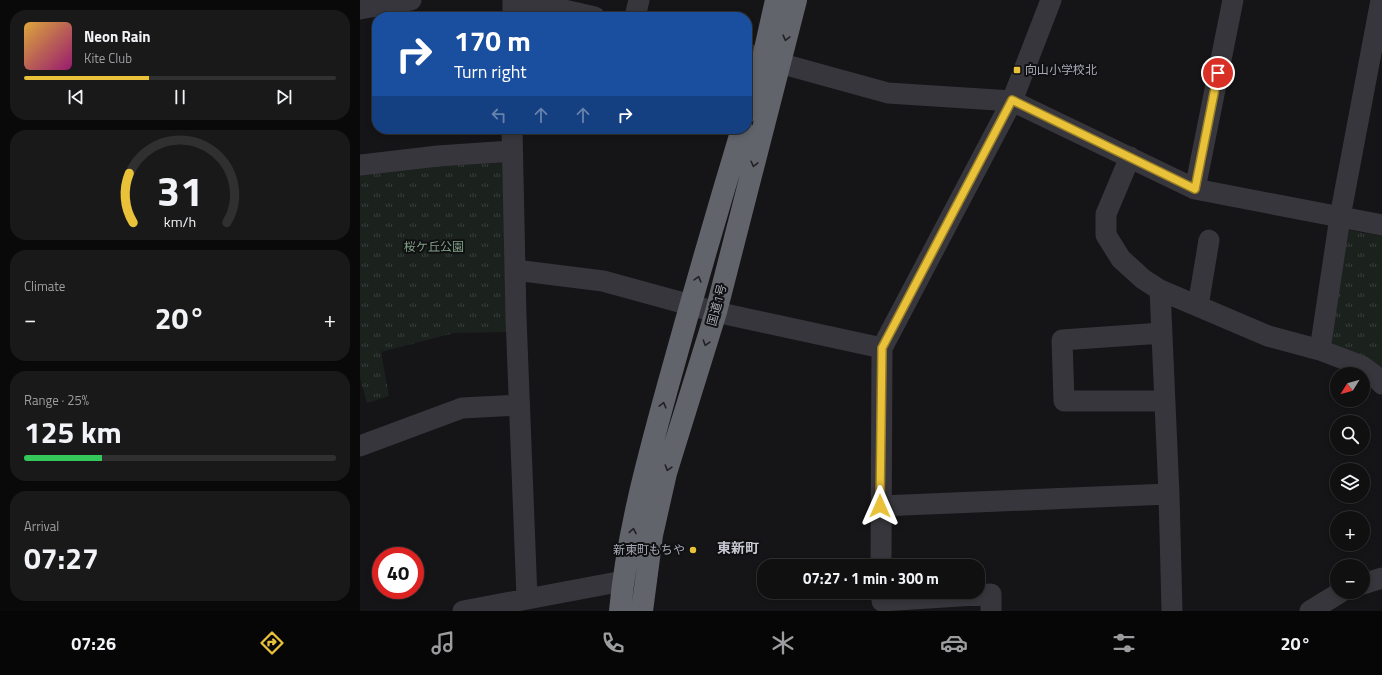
<!DOCTYPE html>
<html lang="en">
<head>
<meta charset="utf-8">
<style>
  body { margin:0; font-family:"Titillium Web","Noto Sans JP",sans-serif; background:#19191a; color:#f1f3f6; height:100vh; display:flex; flex-direction:column; font-size:15px; white-space:nowrap }
  * { box-sizing:border-box; margin:0 }
  p { font-size:13px; color:#9c9d9f }
  .icon { flex:none; width:22px; height:22px; fill:none; stroke:currentColor; stroke-width:2; stroke-linecap:round; stroke-linejoin:round }
  .map { position:relative; flex:1; overflow:hidden }
  .drawer { display:flex; flex-direction:column; gap:10px; padding:10px; background:#090909; width:360px }
  .drawer>* { flex:none }
  .guide { position:absolute; left:12px; top:12px; width:380px; height:122px; border-radius:16px; box-shadow:0 2px 6px #0003,0 0 0 1px #303031; background:#1a4fa0; color:#fff; overflow:hidden }
  .needle { width:26px; rotate:233deg }
  .fabs { position:absolute; left:970px; top:367px; display:grid; gap:8px }
  .fabs a { display:grid; place-items:center; width:40px; height:40px; border-radius:50%; background:#101011; box-shadow:0 2px 6px #0003,0 0 0 1px #303031; font-size:20px }
  .speed { position:absolute; left:12px; top:547px; display:flex; gap:8px; font-size:20px; font-weight:700; text-align:center }
  .speed>* { display:grid; place-content:center; width:52px; height:52px; border-radius:50%; background:#101011; box-shadow:0 2px 6px #0003,0 0 0 1px #303031; line-height:1 }
  .speed .limit { border:6px solid #d22; background:#fff; color:#111 }
  .pin { position:absolute; display:grid; place-items:center; width:34px; height:34px; color:#fff; margin:-17px; border:2px solid #fff; border-radius:50%; box-shadow:0 1px 4px #0007 }
  .me { position:absolute; width:44px; margin:-22px; rotate:0deg; stroke-linejoin:round; filter:drop-shadow(0 0 3px #0008) }
  .turn { display:flex; align-items:center; gap:14px; height:84px; padding:0 16px; font-size:18px }
  .turn .icon { width:52px; height:52px; stroke-width:2.5 }
  .turn b { display:block; font-size:28px; line-height:34px }
  .lanes { display:flex; align-items:center; height:38px; padding:0 16px; background:#0003; justify-content:center; gap:20px; direction:ltr }
  .lanes .off { opacity:.35 }
  .big { font-size:30px; font-weight:700; line-height:1.1 }
  .drawer .tile { flex:1; display:flex; flex-direction:column; justify-content:center; gap:6px; min-width:0; padding:0 14px; border-radius:16px; background:#19191a }
  .drawer .dial { align-items:center; gap:0 }
  .dial svg { height:104px; overflow:visible; fill:none; stroke:#303031; stroke-width:7; stroke-linecap:round; text-anchor:middle }
  .dial text { fill:#f1f3f6; stroke:none }
  .song { display:flex; align-items:center; gap:12px }
  .cover { width:48px; height:48px; border-radius:6px; background:linear-gradient(135deg,hsl(40 70% 55%),hsl(320 70% 35%)) }
  .played { height:4px; border-radius:2px; background:linear-gradient(90deg,#e9c23a 40%,#303031 40%) }
  .keys { display:flex; justify-content:space-around; direction:ltr }
  .heat { display:flex; justify-content:space-between; align-items:center; font-size:22px; direction:ltr }
  .charge { height:6px; border-radius:3px; background:linear-gradient(90deg,#34c759 25%,#303031 0) }
  .trip { position:absolute; left:397px; top:559px; width:228px; height:40px; border-radius:16px; background:#101011; box-shadow:0 2px 6px #0003,0 0 0 1px #303031; font-weight:700; line-height:40px; text-align:center }
  .tab-bar { display:flex; height:64px; justify-content:space-around; align-items:center; background:#060607; color:#9c9d9f }
  .tab-bar .icon { width:28px; height:28px }
  .tab-bar .on { color:#e9c23a }
  .tab-bar b { font-size:18px; color:#f1f3f6 }
  main { display:flex; flex:1; min-height:0 }
  .map>svg:first-child { display:block }
  .grass { fill:url(#grass-tufts) }
  .lines { fill:none; stroke-linecap:round; stroke-linejoin:round }
  .minor { stroke:#36363c; stroke-width:21 }
  .highway { stroke:#62646c; stroke-width:22 }
  .oneway { stroke:#202124 }
  .route-casing { stroke:#977e26; stroke-width:10 }
  .route { stroke:#e9c23a; stroke-width:7 }
  .poi-dot { fill:#e9c23a; stroke:#101012; stroke-width:1.5 }
  .labels { text-anchor:middle; stroke-width:4; stroke-linejoin:round; paint-order:stroke }
  .poi-label { font-size:12px; fill:#a7aab6; stroke:#101012; text-anchor:start }
  .park-label { font-size:12px; fill:#7fa085; stroke:#101012 }
  .street-label { font-size:12px; fill:#a7aab6; stroke:#101012 }
  .quarter-label { font-size:14px; font-weight:bold; fill:#c8cad3; stroke:#101012 }
</style>
</head>
<body>
<main>
<section class="drawer">
<div class="tile">
<div class="song"><i class="cover"></i><div><b>Neon Rain</b><p>Kite Club</p></div></div>
<div class="played"></div>
<div class="keys"><svg class="icon" aria-label="previous" viewBox="0 0 24 24"><path d="M18 5L8 12l10 7zM5 5v14"/></svg><svg class="icon" aria-label="pause" viewBox="0 0 24 24"><path d="M8 5v14M16 5v14"/></svg><svg class="icon" aria-label="next" viewBox="0 0 24 24"><path d="M6 5l10 7-10 7zM19 5v14"/></svg></div>
</div>
<div class="tile dial"><svg viewBox="0 0 100 80">
<path d="M14 69A42 42 0 1 1 86 69"/>
<path d="M14 69A42 42 0 0 1 11 31" stroke="#e9c23a"/>
<text x="50" y="56" font-size="32" font-weight="700">31</text>
<text x="50" y="72" font-size="11">km/h</text>
</svg></div>
<div class="tile"><p>Climate</p>
<div class="heat"><a>−</a><b class="big">20°</b><a>+</a></div>
</div>
<div class="tile"><p>Range · 25%</p><b class="big">125 km</b><div class="charge"></div></div>
<div class="tile"><p>Arrival</p><b class="big">07:27</b></div>
</section>
<div class="map">
<svg width="1022" height="611" viewBox="0 0 1022 611">
  <defs>
    <pattern id="grass-tufts" width="24" height="20" patternUnits="userSpaceOnUse"><rect width="24" height="20" fill="#1b211d"/><path d="M3 7l-1-3M5 7V3M7 7l1-3M15 17l-1-3M17 17v-4M19 17l1-3" fill="none" stroke="#393f3c"/></pattern>
  </defs>
  <rect width="100%" height="100%" fill="#151517"/>
  <!-- grass -->
  <path class="grass" d="M139 158 144 164 148 332 94 333 21 352 29 396 7 403 0 378V173Z
    M988 230 1022 236V369L971 343Z"/>
  <g class="lines">
    <!-- minor -->
    <path class="minor" d="M160 0 235 17
      M0 9 51 0
      M153 17V0
      M275 17 279 0
      M387 54 403 58
      M419 63 528 93 652 101 835 189 1022 225
      M152 129 156 317 167 598
      M770 157 746 214V235L761 259 783 279 800 290 908 336 960 350 1002 366 1014 375 1022 384
      M0 165 78 156 152 151
      M835 189 873 0
      M155 270 243 281 356 312 522 348
      M800 290 809 494 812 611
      M838 306 849 240
      M802 333 702 340 704 401H805
      M960 350 980 217 1021 0
      M0 446 102 408 159 405
      M521 506 809 494
      M521 566 522 348 652 101 691 0
      M1003 584 1022 578
      M522 601 631 594V611
      M103 611 263 581
      M950 611 981 592"/>
    <!-- highway -->
    <path class="highway" d="M387 112 403 58 416 0
      M260 611C267 535 287 462 307 389 331 302 356 215 382 129
      M282 611 292 535 306 473 356 312 436 0"/>
  </g>
  <!-- one-way arrows -->
  <defs><path id="oneway-chevron" d="M-2-3.5L2.5 0L-2 3.5" fill="none" stroke-width="1.6" stroke-linecap="round" stroke-linejoin="round"/></defs>
  <g class="oneway">
    <use href="#oneway-chevron" transform="translate(426 38) rotate(105)"/>
    <use href="#oneway-chevron" transform="translate(394 164) rotate(104)"/>
    <use href="#oneway-chevron" transform="translate(338 279) rotate(-74)"/>
    <use href="#oneway-chevron" transform="translate(346 343) rotate(107)"/>
    <use href="#oneway-chevron" transform="translate(303 405) rotate(-75)"/>
    <use href="#oneway-chevron" transform="translate(308 468) rotate(107)"/>
    <use href="#oneway-chevron" transform="translate(273 531) rotate(-79)"/>
  </g>
  <g class="lines">
    <!-- route casing -->
    <g class="route-casing">
      <path id="route" d="M520 506 522 348 652 100 835 189 858 73"/>
    </g>
    <!-- route -->
    <use href="#route" class="route"/>
  </g>
  <!-- markers -->
  <g class="poi-dot">
    <rect x="653" y="66" width="8" height="8" rx="2"/>
    <circle cx="333" cy="550" r="4"/>
  </g>
  <g class="labels">
    <!-- poi labels -->
    <g class="poi-label">
      <text x="665" y="74">向山小学校北</text>
      <text x="325" y="554" text-anchor="end">新東町もちや</text>
    </g>
    <!-- park labels -->
    <g class="park-label">
      <text x="74" y="251">桜ケ丘公園</text>
    </g>
    <!-- street labels -->
    <g class="street-label">
      <text transform="translate(357 305) rotate(-75)" y="4">国道1号</text>
    </g>
    <!-- quarter labels -->
    <g class="quarter-label">
      <text x="378" y="553">東新町</text>
    </g>
  </g>
</svg>
<div class="fabs">
<a><svg class="needle" viewBox="-14 -14 28 28"><path d="M0-13l5 13h-10z" fill="#e53935"/><path d="M0 13l5-13h-10z" fill="#9c9d9f"/></svg></a>
<a><svg class="icon" aria-label="search" viewBox="0 0 24 24"><circle cx="10" cy="10" r="6"/><path d="M15 15l6 6"/></svg></a>
<a><svg class="icon" aria-label="layers" viewBox="0 0 24 24"><path d="M12 4l9 5-9 5-9-5zM3 14l9 5 9-5"/></svg></a>
<a>+</a>
<a>−</a>
</div>
<div class="speed"><div class="limit">40</div></div>
<div class="pin" style="left:858px;top:73px;background:#d93025"><svg class="icon" aria-label="arrive" viewBox="0 0 24 24"><path d="M6 21V4h12l-3 4 3 4H6"/></svg></div>
<svg class="me" style="left:520px;top:506px" viewBox="-20 -20 40 40"><path d="M0-17L14 15 0 8-14 15z" fill="#e9c23a" stroke="#fff" stroke-width="4"/></svg>
<div class="trip">07:27 · 1 min · 300 m</div>
<div class="guide">
<div class="turn"><svg class="icon" aria-label="right" viewBox="0 0 24 24"><path d="M7 20v-9h11M14 6l5 5-5 5"/></svg><div><b>170 m</b>Turn right</div></div>
<div class="lanes"><svg class="icon off" aria-label="left" viewBox="0 0 24 24"><path d="M17 20v-9H6M10 6l-5 5 5 5"/></svg><svg class="icon off" aria-label="ahead" viewBox="0 0 24 24"><path d="M12 20V5M6 11l6-6 6 6"/></svg><svg class="icon off" aria-label="ahead" viewBox="0 0 24 24"><path d="M12 20V5M6 11l6-6 6 6"/></svg><svg class="icon" aria-label="right" viewBox="0 0 24 24"><path d="M7 20v-9h11M14 6l5 5-5 5"/></svg></div>
</div>
</div>
</main>
<nav class="tab-bar">
<b>07:26</b>
<svg class="icon on" aria-label="directions" viewBox="0 0 24 24"><path d="M12 3l9 9-9 9-9-9zM9 14v-3h6M13 9l2 2-2 2"/></svg>
<svg class="icon" aria-label="music" viewBox="0 0 24 24"><path d="M9 18V5l10-2v13"/><circle cx="6" cy="18" r="3"/><circle cx="16" cy="16" r="3"/></svg>
<svg class="icon" aria-label="phone" viewBox="0 0 24 24"><path d="M5 4h4l2 5-3 2q2 4 5 5l2-3 5 2v4C11 20 4 13 5 4z"/></svg>
<svg class="icon" aria-label="climate" viewBox="0 0 24 24"><path d="M12 3v18M4 7l16 10M4 17L20 7"/></svg>
<svg class="icon" aria-label="car" viewBox="0 0 24 24"><path d="M5 17H2v-5l4-1 3-4h7l3 4 3 1v5h-3M9 17h6M6 11h13"/><circle cx="7" cy="17" r="2"/><circle cx="17" cy="17" r="2"/></svg>
<svg class="icon" aria-label="filters" viewBox="0 0 24 24"><path d="M4 7h16M4 17h16"/><circle cx="9" cy="7" r="2"/><circle cx="15" cy="17" r="2"/></svg>
<b>20°</b>
</nav>
</body>
</html>
